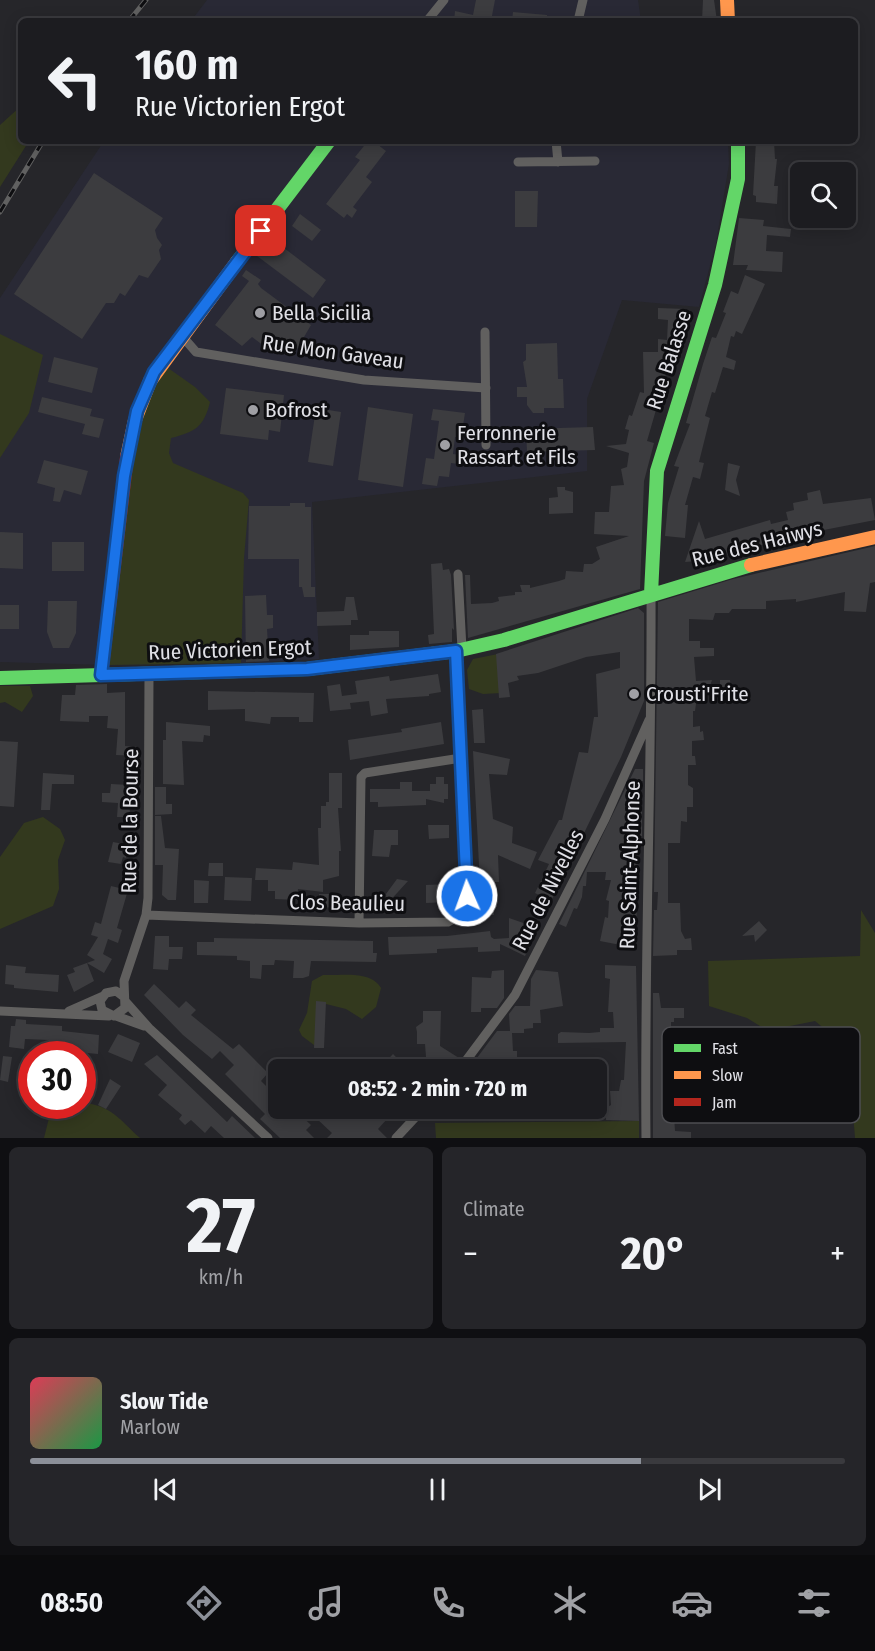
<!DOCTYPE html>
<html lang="en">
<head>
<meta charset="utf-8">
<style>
  body { margin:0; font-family:"Fira Sans Condensed",sans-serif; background:#252529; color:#f1f3f6; height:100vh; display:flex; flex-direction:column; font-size:22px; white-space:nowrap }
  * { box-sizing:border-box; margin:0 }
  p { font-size:20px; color:#a0a1a5 }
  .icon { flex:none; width:33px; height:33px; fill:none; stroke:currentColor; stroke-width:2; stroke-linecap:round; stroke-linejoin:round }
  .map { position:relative; height:1138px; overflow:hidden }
  .drawer { display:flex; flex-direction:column; gap:9px; padding:9px; background:#0f0f12; flex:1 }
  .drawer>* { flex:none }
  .hud { position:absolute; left:18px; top:18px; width:840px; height:126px; border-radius:9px; box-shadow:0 3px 15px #0003,0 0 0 2px #3a3a3e; background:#1c1c20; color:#f1f3f6; overflow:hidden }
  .buttons { position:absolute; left:790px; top:162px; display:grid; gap:12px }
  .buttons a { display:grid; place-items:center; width:66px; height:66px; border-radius:9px; background:#1c1c20; box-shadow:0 3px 15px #0003,0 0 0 2px #3a3a3e; font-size:30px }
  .speed { position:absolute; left:18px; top:1041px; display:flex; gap:12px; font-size:30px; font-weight:700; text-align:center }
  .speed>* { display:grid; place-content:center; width:78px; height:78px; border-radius:50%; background:#1c1c20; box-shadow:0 3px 15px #0003,0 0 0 2px #3a3a3e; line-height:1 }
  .speed .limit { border:9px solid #d22; background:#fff; color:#111 }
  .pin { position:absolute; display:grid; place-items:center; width:51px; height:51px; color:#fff; margin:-26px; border-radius:12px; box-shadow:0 3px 9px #0006 }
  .me { position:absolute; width:66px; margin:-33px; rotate:358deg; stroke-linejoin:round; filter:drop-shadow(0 0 4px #0008) }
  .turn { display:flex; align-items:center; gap:21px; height:126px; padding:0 18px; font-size:27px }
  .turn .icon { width:78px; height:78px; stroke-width:2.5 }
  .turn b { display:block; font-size:42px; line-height:51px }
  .big { font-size:45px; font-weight:700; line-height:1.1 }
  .drawer .widget { flex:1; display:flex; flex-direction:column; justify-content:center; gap:9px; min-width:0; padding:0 21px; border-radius:9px; background:#252529 }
  .drawer .dial { align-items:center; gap:0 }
  .dial b { font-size:78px; line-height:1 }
  .song { display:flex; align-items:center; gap:18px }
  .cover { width:72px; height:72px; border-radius:9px; background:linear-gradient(135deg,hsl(350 70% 55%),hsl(140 70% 35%)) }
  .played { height:6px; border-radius:3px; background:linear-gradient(90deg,#8c9099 75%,#3a3a3e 75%) }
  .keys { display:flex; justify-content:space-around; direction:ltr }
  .heat { display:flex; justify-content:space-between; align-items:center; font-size:33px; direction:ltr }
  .drawer .tiles { flex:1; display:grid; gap:9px; grid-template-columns:1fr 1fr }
  .widget:last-child { grid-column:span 2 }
  .trip { position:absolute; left:268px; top:1059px; width:339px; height:60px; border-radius:9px; background:#1c1c20; box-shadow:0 3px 15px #0003,0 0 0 2px #3a3a3e; font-weight:700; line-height:60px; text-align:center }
  .menu { display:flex; height:96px; justify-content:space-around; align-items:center; background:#0b0b0d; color:#a0a1a5 }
  .menu .icon { width:42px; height:42px }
  .menu .on { color:#8c9099 }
  .menu b { font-size:27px; color:#f1f3f6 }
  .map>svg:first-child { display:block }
  .built { fill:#292935 }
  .green { fill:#33391e }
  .building { fill:#3c3c3f }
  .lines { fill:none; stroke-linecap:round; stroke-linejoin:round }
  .street { stroke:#61605f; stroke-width:9 }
  .fast { stroke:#63d668; stroke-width:14 }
  .slow { stroke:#ff974d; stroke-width:14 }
  .jam { stroke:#b3261e; stroke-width:14 }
  .rail-casing { stroke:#616161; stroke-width:5 }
  .rail { stroke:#0e0e11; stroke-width:3; stroke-dasharray:9; stroke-linecap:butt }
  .route-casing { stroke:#114b97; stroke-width:15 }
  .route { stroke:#1a73e8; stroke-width:10 }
  .poi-dot { fill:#9f9fa4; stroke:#0e0e11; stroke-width:2 }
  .labels { text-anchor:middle; stroke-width:6; stroke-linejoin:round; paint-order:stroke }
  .poi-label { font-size:21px; fill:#e0e0e6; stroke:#0e0e11; text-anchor:start }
  .street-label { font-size:21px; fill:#e0e0e6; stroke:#0e0e11 }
  .key { fill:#0e0e11; stroke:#4d4d51; stroke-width:1.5 }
  .key-label { font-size:16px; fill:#e0e0e6 }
</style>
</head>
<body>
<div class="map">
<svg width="875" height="1138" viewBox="0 0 875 1138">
  <rect width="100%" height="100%" fill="#26262a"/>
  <!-- built -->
  <path class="built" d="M207 0H638L641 21H191Z
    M104 141H728L729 164 716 243 699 307 622 300 587 399V471L312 502 319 659 241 663 107 665 0 662V298Z"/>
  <!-- green -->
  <path class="green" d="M21 106V141H29L0 187V125Z
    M0 334 43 355 29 413 0 458Z
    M161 363 195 387 210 402C204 427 195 432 171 438L169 453 173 463 243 493 249 500 244 558 241 663 108 665 133 425Z
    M498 654 501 693 483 694 469 689 467 670 473 659Z
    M0 686H30L33 696 22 712 5 702 0 703Z
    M43 817 60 829 65 840 58 860 59 889 53 906 0 929V857L24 823Z
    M861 910 875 933V1138H855L848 1048 815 1021 775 1029 760 1026 747 1018 709 1006 708 961 860 956Z
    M323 975C342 976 370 970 381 988L376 1007 362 1019 346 1009 322 1003 318 1048 302 1036 299 1030 307 1013 312 981Z
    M83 1103C111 1105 120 1120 140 1138H44L52 1106H82Z
    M639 1121V1138H436L435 1123Z"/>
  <!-- building -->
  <path class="building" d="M476 0H495L491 21H454L455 11 473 15Z
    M703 0H714L717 21H702Z
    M513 12 547 15V21H512Z
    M368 141H373L386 151 366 177 372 182 353 207 357 210 352 218 347 214 344 218 326 204 360 160 355 157Z
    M756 141H774L775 159H777L774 186H778L777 204 756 202V196L753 195Z
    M94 173 163 218 155 230 157 238 162 245 159 250 161 259 148 278 139 275 125 296 120 293 114 303H106L82 339 14 294Z
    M515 191H538L537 227H515Z
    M300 214 321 230 312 241 292 226Z
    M739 218 764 220 763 226 791 229 790 237 767 235 766 251 783 252 782 272 746 270 748 265H733Z
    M271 238 326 280 313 298 257 256Z
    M246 270 261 280 258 284 261 288 311 325 293 356 269 340 264 346 252 337 242 346 215 325 249 281 242 276Z
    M745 275 765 284 742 334 736 331 734 337 731 336 726 357 736 361 734 370 723 367 715 393 712 392 705 416 710 418 699 462 704 463 700 479 693 477 685 505H688L685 538 665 536 668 503 679 467 674 466 690 424 686 423 703 364 712 337 716 338 726 313 723 312 731 291 738 294Z
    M658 308 686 309 685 331H676V354H664L666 381H659L653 401 658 403 647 441 654 443 644 481 640 589 468 638 465 575H470L471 604 492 603 499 601 498 597 515 595V592H522L520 585H530V588L559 581 565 579 566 571 583 572 584 564H592L600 559 596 547 629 536 594 534 595 512H609L611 486 624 485 621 469 627 467 629 453 606 446 626 444 629 430 625 429 629 415 632 416 640 392 644 393 643 352H658V339L667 340 668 320 658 319Z
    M557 343 558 379H563L564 408H544V413H533L527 405V397H517V387H527L523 362 526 360V344Z
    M54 357 98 368 92 393 48 382Z
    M226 388 284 395 280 432 269 430 268 440 220 434Z
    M42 397 92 409 90 416 104 419 99 438 82 434 85 424 38 412Z
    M368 407 413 414 403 487 358 480Z
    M316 408 341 412 333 466 308 462Z
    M433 409 465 413 461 438 455 437 453 454 469 456 467 465 451 463 449 477 439 476 437 486 422 484 426 458 434 459 439 421 431 420Z
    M593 427 595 450 527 452 526 429Z
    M44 460 88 471 81 495 64 490 60 502 53 501 55 488 37 483Z
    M728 463 740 466 736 480 740 496 725 490Z
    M557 487H565V490L573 492V513L549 514V498L558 497Z
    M820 490 823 504 871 498 875 520 793 536 708 560 685 562 699 521 705 539 770 520 771 524 788 520 786 512 794 510 793 503 808 500 807 493Z
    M290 503H305V507H311V587H315V597H304L302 587H299V559H248L249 506H290Z
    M0 532 23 533V569L0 568Z
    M52 542H84V571H52Z
    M875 546V582L870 583 866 612 844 611 845 592 796 602V599L766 601V609H732L729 613H715L713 620 689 619V641H700V648H714V656L694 657 696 681 712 680 706 698 697 696 695 711H693V727L700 726V732L703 731 704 740 692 741V756H695L696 765H688V785L693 788V807H687V822L681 821 680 843H668V903H680L681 931 685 939 691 938 692 950H677V955L653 956 654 910H657L658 892H654L658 602 733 579Z
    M442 563 443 570 449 569 451 575 454 630 452 628V642L429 644 428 635 434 634 431 564Z
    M266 595 267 615H273V628L267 629 269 661 246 662 245 596Z
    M346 597H354L358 620H351V625L317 626V612L344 611Z
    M48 601H77L76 633 69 648H53L47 632Z
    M0 605H19V629H0Z
    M638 608 644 613V701L621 757 551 901 535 893 549 864 538 860 559 820H562L579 752 588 753 594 717H598L596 674 620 668V652L586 657 538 673 517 676 519 680 508 683 510 697 499 698 496 654Z
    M369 631H399V647L350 650V635H369Z
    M438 674 441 692 429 694V696L386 699 388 713 371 716 369 701 350 703 351 709 330 711 327 686 340 684 342 696 357 694 355 681 389 676 390 681Z
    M720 680H730L731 689H736L737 696 720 697Z
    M107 684V693L125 692V746L139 747 138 756 116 755 118 729 107 728 108 716H89V722L60 721 62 695H75L76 685Z
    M208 691 314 693 313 722H299V717H271L270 724 245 721V709L208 710Z
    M483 709 485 743H474L472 710Z
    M166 722 210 726V736L204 735 203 742 182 741 184 785 163 784V740H166Z
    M441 722 444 744 350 760 348 740 402 732 401 729Z
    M0 741 18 742 14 807 0 806Z
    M473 751 510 759 507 775 489 774 493 819 513 827 512 843 537 852 530 869 498 855 499 882H493V888L494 915H483L481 902Z
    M635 769H643V781H639L638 807H642V836H638L636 948 600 941 605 917 608 918 609 901 606 900 611 880H605L606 872H587L586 886H583L582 897 577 909 574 908 566 927 559 924Z
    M43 773 74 775V784H52L50 810H41Z
    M329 773H342V808H338L341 851H339V876L323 880V892L298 889 297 900 275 899V891H268V880H255L256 868 292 870 293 862 319 865 318 828H321V806H326V802H329Z
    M436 777H444V784H448V799H444V803L426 799V805L378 807V802H370V789H400V782H412V791H430V784H436Z
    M111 784 129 785 130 817H117L118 803 102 802V793H110Z
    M155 787H166V804H172V814L155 815Z
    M155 816H161L165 848 179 849 176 900H168L162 895 163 865H155Z
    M428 825H449V838L429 839Z
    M374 830H398V845H391L389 857 372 856Z
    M113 842 129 845 126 858 123 857 121 864 108 862Z
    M209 863H223V876H208Z
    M225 877 252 878 251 901 224 900Z
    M397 879 408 881 387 904 386 894Z
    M194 880 209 881 208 903H194Z
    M448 884 449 902 426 903V885Z
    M111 886 128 890 117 928 122 930 118 943 108 939 103 954 112 959 104 973 87 963 94 981 74 992 67 975 75 972 73 968 95 960 87 955 98 937 91 935 95 922 101 924Z
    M319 894H340V908L318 907Z
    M509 918 538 928 525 956 500 944V951L478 952V947L437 949V953L389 955 388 937 447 936 490 931 491 937 494 939 509 938Z
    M759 921 767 930 755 942 754 935 742 936Z
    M155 936H169V947H183L182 959H169L168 970 153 969Z
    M214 938 373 941V953H377L376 962 311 961 309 976 303 978H293L294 961 275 960 274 965H262L261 979 250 978V961L237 960V956L197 955V942H214Z
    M6 965 26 967 25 973 59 975 58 992 14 988V985L5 984Z
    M605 965 636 966 639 1121 606 1120V1108L611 1105 610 1091H619L621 1080H624L626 1042 558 1043V1034L561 1032 589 1033 600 1032V1028H614L613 1012H608L610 979 605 978Z
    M504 970V998L497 1008H481V1012H471L472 977 491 978 492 971Z
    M536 970 558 972 563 1006 540 1010 541 1023H533V1028L524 1029V1033H512L513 1051H517V1062H513V1070H468L497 1031H510L509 1014 515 1006H530L531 979Z
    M154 984 179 1008 186 1001 196 1010 191 1015 233 1049 239 1044 268 1073 261 1081 279 1099V1108H293L311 1125 306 1130 314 1138H280L260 1119 265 1114 225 1074 234 1065 220 1051 212 1059 183 1035 144 995Z
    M653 993H659L661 1008H684V1018H674V1022H671V1058H698L699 1086H672L675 1131 691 1132V1138H653Z
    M316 1001 326 1002 324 1048H314Z
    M423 1011H441L440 1046 459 1058 452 1070H427L425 1044H417V1032L416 1027 423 1022Z
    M16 1019 26 1020V1024L62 1026V1031L99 1035 98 1054 77 1052V1049H48L49 1040 25 1039 24 1049 9 1047 11 1026H15Z
    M118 1034 140 1043 132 1062 108 1052Z
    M393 1054 403 1064 397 1070H378Z
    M157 1055 227 1122 232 1116 255 1138H224L211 1126 205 1133 191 1120 185 1125 179 1119 182 1115 158 1095 167 1085 144 1064Z
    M3 1056 12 1057 8 1082 0 1080Z
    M110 1079 121 1086 106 1109 98 1105Z
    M327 1108H356L362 1114 367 1108H397L378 1129 387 1138H327L332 1133 317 1119Z
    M431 1108H468L458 1120 445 1112 440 1118Z"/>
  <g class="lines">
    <!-- street -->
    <path class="street" d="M427 21 444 0
      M578 21 583 0
      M556 141 558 162
      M518 162 595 161
      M485 332 486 445
      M182 336 196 352 364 380 486 388
      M458 574 462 649
      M146 915 359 923 448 922 461 915 467 896 456 651
      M359 923 361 777 365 773 461 758
      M124 997 116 991 106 993 100 1001 102 1010 114 1016 125 1008 124 981 146 915 148 898 149 675
      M125 1001 149 1028 268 1138
      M0 1011 109 1016
      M69 1011 103 996
      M116 1016 144 1026
      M459 1070 515 995 605 819 649 720
      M396 1138 424 1108
      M646 1138C644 956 652 775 651 594"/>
    <!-- fast -->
    <path class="fast" d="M237 262 329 141
      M651 594 657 471 715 285 738 179V141
      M0 678 307 669 456 651 504 640 751 565"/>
    <!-- slow -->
    <path class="slow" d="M727 0 728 21
      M127 457 135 420 150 381 237 262
      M751 565 875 537"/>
    <!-- jam -->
    <path class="jam" d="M101 675 127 457"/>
    <!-- rail casing -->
    <g class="rail-casing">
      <path id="rail" d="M129 21 146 0
        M0 212 43 141"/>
    </g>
    <!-- rail -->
    <use href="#rail" class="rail"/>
  </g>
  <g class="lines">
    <!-- route casing -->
    <g class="route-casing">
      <path id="route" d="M261 231 154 372 137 411 124 476 101 675 307 669 456 651 467 896"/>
    </g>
    <!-- route -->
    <use href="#route" class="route"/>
  </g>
  <!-- markers -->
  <g class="poi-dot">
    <circle cx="260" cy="313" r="6"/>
    <circle cx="253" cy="410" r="6"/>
    <circle cx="445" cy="445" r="6"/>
    <circle cx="634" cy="694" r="6"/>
  </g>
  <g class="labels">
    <!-- poi labels -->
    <g class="poi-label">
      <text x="272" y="320">Bella Sicilia</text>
      <text x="265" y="417">Bofrost</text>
      <text x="457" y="440">Ferronnerie<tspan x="457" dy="24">Rassart et Fils</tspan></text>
      <text x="646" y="701">Crousti'Frite</text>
    </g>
    <!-- street labels -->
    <g class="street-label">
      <text transform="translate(333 352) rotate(8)" y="7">Rue Mon Gaveau</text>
      <text transform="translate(669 360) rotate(-72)" y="7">Rue Balasse</text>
      <text transform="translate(757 544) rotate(-14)" y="7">Rue des Haiwys</text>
      <text transform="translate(230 650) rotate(-2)" y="7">Rue Victorien Ergot</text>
      <text transform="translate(130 821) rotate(-89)" y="7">Rue de la Bourse</text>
      <text transform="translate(630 865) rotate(-88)" y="7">Rue Saint-Alphonse</text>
      <text transform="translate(548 890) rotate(-63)" y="7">Rue de Nivelles</text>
      <text transform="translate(347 903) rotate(1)" y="7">Clos Beaulieu</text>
    </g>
  </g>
  <!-- legend -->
  <rect x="662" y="1027" width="198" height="96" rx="9" class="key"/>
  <rect x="674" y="1044" width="27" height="8" fill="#63d668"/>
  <rect x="674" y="1071" width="27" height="8" fill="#ff974d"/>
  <rect x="674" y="1098" width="27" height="8" fill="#b3261e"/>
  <g class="key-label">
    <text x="712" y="1054">Fast</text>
    <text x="712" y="1081">Slow</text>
    <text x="712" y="1108">Jam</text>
  </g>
</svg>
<div class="buttons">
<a><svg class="icon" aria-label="search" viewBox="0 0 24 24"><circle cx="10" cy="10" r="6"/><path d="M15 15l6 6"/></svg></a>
</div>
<div class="speed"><div class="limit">30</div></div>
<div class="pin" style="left:261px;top:231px;background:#d93025"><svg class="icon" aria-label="arrive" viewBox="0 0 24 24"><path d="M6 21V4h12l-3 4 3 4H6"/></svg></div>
<svg class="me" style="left:467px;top:896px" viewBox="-20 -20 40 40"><circle r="17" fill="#1a73e8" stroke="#fff" stroke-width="3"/><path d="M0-11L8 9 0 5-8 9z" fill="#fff"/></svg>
<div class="trip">08:52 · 2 min · 720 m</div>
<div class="hud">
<div class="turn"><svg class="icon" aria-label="left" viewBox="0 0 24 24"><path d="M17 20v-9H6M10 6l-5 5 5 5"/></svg><div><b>160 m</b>Rue Victorien Ergot</div></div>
</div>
</div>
<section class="drawer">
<div class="tiles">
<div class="widget dial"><b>27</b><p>km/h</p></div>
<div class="widget"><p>Climate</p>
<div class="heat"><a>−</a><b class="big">20°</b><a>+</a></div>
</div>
<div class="widget">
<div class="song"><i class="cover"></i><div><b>Slow Tide</b><p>Marlow</p></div></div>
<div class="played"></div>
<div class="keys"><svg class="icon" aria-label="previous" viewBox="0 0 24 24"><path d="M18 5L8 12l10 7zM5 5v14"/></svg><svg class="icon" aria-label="pause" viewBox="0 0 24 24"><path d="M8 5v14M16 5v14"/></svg><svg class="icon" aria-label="next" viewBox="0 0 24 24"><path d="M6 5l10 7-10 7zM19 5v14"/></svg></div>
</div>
</div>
</section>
<nav class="menu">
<b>08:50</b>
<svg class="icon on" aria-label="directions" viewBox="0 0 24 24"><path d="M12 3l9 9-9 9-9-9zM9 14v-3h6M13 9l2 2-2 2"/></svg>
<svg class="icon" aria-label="music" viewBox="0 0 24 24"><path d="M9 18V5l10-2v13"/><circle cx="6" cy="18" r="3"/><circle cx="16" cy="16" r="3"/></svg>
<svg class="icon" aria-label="phone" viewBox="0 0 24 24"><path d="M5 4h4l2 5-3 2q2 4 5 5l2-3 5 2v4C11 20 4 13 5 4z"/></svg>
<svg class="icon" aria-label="climate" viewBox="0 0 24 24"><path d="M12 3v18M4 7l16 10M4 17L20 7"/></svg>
<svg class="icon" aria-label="car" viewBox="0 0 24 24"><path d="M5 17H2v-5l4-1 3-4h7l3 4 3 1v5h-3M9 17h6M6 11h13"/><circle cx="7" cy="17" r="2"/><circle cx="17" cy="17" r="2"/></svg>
<svg class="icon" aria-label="filters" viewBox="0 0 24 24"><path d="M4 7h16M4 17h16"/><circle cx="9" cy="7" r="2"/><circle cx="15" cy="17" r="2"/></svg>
</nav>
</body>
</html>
